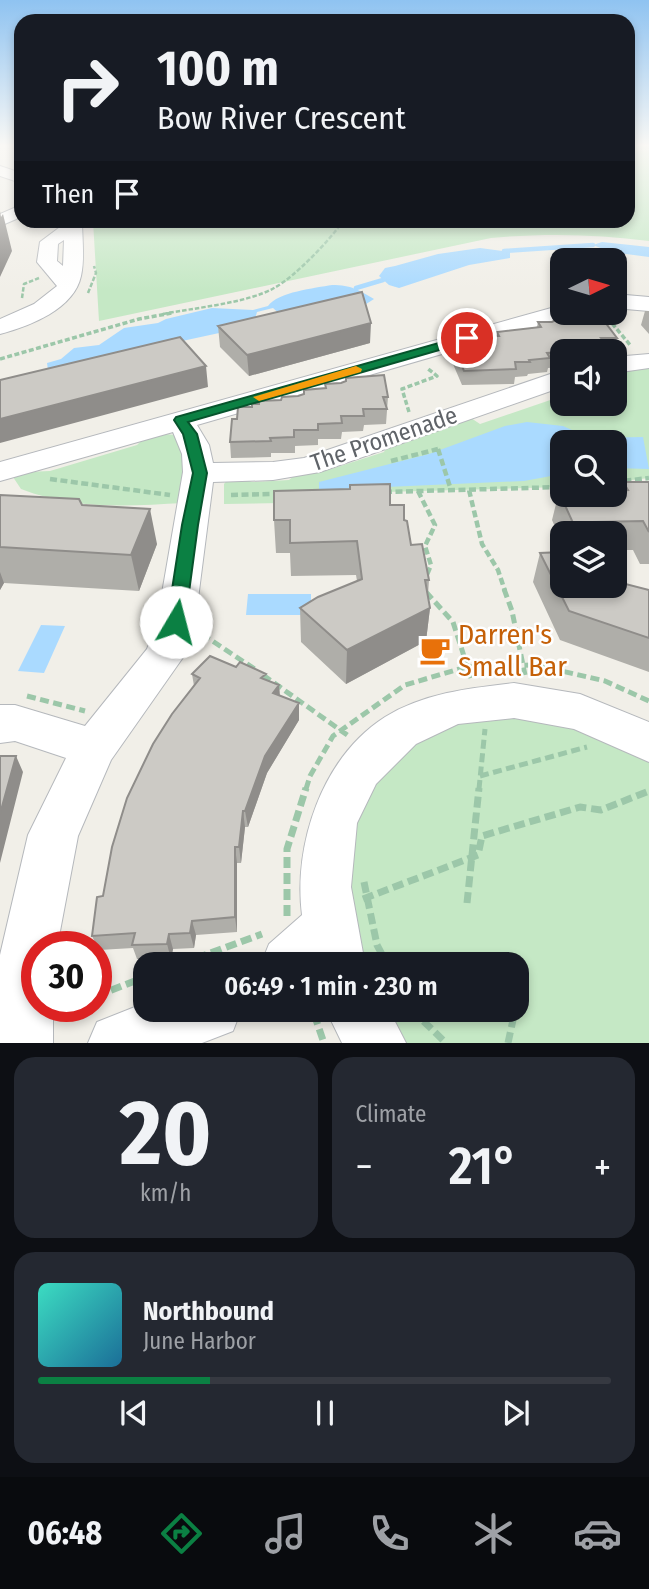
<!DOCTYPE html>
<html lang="en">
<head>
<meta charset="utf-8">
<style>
  body { margin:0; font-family:"Fira Sans Condensed",sans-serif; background:#242831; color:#f1f3f6; height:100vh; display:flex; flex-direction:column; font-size:26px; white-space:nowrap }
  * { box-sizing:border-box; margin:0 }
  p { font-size:23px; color:#9ea1a6 }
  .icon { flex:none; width:38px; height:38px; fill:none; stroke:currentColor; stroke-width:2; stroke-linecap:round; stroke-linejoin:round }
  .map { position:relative; height:1043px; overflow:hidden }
  .sheet { display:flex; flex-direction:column; gap:14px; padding:14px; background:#0d0f14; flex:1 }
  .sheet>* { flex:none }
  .guide { position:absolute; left:14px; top:14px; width:621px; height:214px; border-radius:21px; box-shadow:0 4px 10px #0003; background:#171b24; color:#f1f3f6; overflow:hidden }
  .needle { width:46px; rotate:85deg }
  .buttons { position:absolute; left:550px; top:248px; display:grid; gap:14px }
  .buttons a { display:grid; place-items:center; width:77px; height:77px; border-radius:14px; background:#171b24; box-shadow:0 4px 10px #0003; font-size:35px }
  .speed { position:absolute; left:21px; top:931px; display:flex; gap:14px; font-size:35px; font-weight:700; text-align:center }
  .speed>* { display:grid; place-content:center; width:91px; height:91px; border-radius:50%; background:#171b24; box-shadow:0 4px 10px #0003; line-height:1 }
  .speed .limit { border:10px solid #d22; background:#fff; color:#111 }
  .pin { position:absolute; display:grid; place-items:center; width:60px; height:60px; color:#fff; margin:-30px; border:4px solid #fff; border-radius:50%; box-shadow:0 2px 7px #0007 }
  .me { position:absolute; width:77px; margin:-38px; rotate:8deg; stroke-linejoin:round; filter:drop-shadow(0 0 5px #0008) }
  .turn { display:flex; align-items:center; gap:24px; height:147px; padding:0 28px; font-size:32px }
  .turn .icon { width:91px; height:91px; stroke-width:2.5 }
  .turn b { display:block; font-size:49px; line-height:60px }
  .then { display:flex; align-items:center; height:66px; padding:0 28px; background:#0003; gap:14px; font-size:26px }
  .big { font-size:52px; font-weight:600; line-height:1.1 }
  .sheet .tile { flex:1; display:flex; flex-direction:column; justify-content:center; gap:10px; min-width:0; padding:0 24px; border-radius:21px; background:#242831 }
  .sheet .dial { align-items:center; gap:0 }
  .dial b { font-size:91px; line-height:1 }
  .song { display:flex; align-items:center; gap:21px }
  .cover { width:84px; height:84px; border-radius:10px; background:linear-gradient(135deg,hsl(170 70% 55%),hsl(200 70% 35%)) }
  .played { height:7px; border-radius:4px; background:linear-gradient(90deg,#0b8043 30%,#363941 30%) }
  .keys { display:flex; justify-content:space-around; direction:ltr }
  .heat { display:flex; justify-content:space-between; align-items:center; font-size:38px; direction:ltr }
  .sheet .tiles { flex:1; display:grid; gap:14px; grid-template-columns:1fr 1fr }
  .tile:last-child { grid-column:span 2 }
  .trip { position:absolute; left:133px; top:952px; width:396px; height:70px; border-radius:21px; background:#171b24; box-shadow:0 4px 10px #0003; font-weight:600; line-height:70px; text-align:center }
  .dock { display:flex; height:112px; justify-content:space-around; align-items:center; background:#090b0e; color:#9ea1a6 }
  .dock .icon { width:49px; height:49px }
  .dock .active { color:#0b8043 }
  .dock b { font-size:32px; color:#f1f3f6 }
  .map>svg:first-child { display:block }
  .green { fill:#c5e8c5 }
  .water { fill:#aadaff }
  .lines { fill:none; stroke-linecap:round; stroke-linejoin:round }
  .stream { stroke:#aadaff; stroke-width:4.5 }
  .minor-casing { stroke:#b5b8bc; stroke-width:2 }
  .path-far4 { stroke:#9cc7a9; stroke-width:2.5; stroke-dasharray:4.5 2; stroke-linecap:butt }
  .path-far3 { stroke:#9cc7a9; stroke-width:3.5; stroke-dasharray:5 2.5; stroke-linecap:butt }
  .path-far2 { stroke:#9cc7a9; stroke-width:4.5; stroke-dasharray:7 3.5; stroke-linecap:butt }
  .path-far1 { stroke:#9cc7a9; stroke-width:5; stroke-dasharray:9 4.5; stroke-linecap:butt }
  .path { stroke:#9cc7a9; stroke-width:7; stroke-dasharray:11 5; stroke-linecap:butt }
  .minor { fill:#fff; fill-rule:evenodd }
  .wall { fill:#afaea9 }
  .shaded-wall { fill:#8f8d8a }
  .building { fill:#cccac5; stroke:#8f8d8a; stroke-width:2 }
  .route { fill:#0b8043; stroke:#07532c; stroke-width:2 }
  .slow { fill:#f59e0b }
  .labels { text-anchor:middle; stroke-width:5; stroke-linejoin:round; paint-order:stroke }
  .street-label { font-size:24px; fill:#5f6368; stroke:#fff }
  .near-food-label { font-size:28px; fill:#c56008; stroke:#fff; text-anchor:start }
</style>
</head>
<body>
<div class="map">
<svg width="649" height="1043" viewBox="0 0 649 1043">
  <rect width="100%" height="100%" fill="#f1efe8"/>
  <!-- green -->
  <path class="green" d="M628 145H649V241C596 234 544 233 491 238L99 321 93 221 628 220Z
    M649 366V478L614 482V443H562V487L385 492 391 501 224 504V484L228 479 241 478 252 482 289 480 295 475 331 469 384 452 387 446 471 418 480 424 562 396V404H614V370Z
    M164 434 176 435 185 445 184 503C127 506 75 510 21 489L13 477 27 472 50 471 137 445 143 439Z
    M461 704 649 743V1043H376L355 1010H516V964H337L327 930 334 816Z"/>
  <!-- water -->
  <path class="water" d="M602 242 649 247V257L611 252 593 245Z
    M480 248 510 252V258L469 265 399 288 389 285 379 276 385 268 395 266 438 254Z
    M332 285C352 285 358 290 374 299L363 306 282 316 273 308 257 312 255 319 247 327 48 370 47 363 61 359 74 348 99 345 124 328 158 323 166 319 212 308 253 310 268 306C278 292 315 288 332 285Z
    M527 422 563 426 590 438 643 437 649 469 614 468V443H562V474L524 481 319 490V482L429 454 505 426Z
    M248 594H311V615H246Z
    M41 625 65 626 44 673 18 671Z"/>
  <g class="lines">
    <!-- stream -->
    <path class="stream" d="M504 251 593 245
      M356 288 383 280"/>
    <!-- minor casing -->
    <g class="minor-casing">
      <path id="minor" d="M0 166 21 173V183L0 176Z
        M21 205V217L0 226V214Z
        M64 220H82C82 238 85 258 81 276 74 309 30 326 0 334V319L34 304 57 286 37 262 40 242 64 224ZM64 240 63 266 57 261 58 244Z
        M614 294 649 297V311L614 308Z
        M562 305V313H572L570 317 197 425 209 445 213 463 273 462 304 458 562 370V387L320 472 273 480 213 482 195 622 184 656 111 760 78 836 57 947H37V1006H53V1043H0V955L28 835 66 758 15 741 0 743V705H15L85 726 147 649 157 622 183 472 182 454 173 432 0 481V462Z
        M649 354V368L614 373V357Z
        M514 683 580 694 649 722V762L574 729 514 718 458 724 416 744 376 784 357 823 351 887 365 964H261L269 944 302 915C293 845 322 757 385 717 424 693 470 688 514 683Z
        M145 1003V1010H241L233 1031 202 1043H88L97 1022Z
        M326 1010H389L406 1043H342Z"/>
    </g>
    <!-- path-far4 -->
    <path class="path-far4" d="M88 293 96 273 94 266
      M22 298 24 284 39 278
      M163 314C193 308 248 303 274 288 296 276 329 241 344 220"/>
    <!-- path-far3 -->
    <path class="path-far3" d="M613 318 610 321 631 346
      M0 359 139 319 172 313
      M409 412 402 389 437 376 427 368"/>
    <!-- path-far2 -->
    <path class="path-far2" d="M438 449 451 490
      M391 461 438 449
      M50 479 170 495
      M614 482 649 478
      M469 490 482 544 498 570 505 591
      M418 491 435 525 425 546 431 565 426 577
      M385 492 562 487
      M231 495 271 494"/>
    <!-- path-far1 -->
    <path class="path-far1" d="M504 589 512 611 525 675
      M426 592 453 622 471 678
      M202 634 256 670
      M263 675 350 737
      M27 696 85 711
      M480 776 587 747
      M306 789 310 776 333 736 405 685 466 667 535 665 605 681 649 701
      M479 789 485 729"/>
    <!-- path -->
    <path class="path" d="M364 882 377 945 387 964
      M363 899 478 855 482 836 580 807 601 810 649 791
      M467 903 479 788
      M287 916V849L306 788
      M181 964 262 934
      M96 996 145 977
      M412 1010 446 1043
      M314 1014 324 1043
      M508 1043 513 1020"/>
    <!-- minor -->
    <use href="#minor" class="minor"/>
  </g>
  <!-- wall -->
  <path class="wall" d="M645 311H649V334L641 325Z
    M572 313 617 338 614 352H562V367L548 368 547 372 528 374 527 376 515 377 514 384 462 385 453 364 455 350 483 349V344H489L490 336H496L497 332 537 327 538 322 554 321V318L571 316Z
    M218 326 370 343 249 376 220 347Z
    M388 397 386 424 364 425 363 431 342 432 341 439H318V445L295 446V453H271V457L231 458 230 442 237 419 252 407Z
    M623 482H649V564H640L633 550H614V534H562V543L552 520 559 492 621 490Z
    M0 495 82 505 157 544 139 591 4 583 0 590Z
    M390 505 404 520 411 545 429 580 428 595 430 608 426 641 346 684 301 642 300 608 357 581 356 575 291 576 290 553H276L274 520Z
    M540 553 562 586 649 590V672L560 640 533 582Z
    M192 674 266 680 279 685 280 695 299 720 267 773 248 827H245L241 863H237V932L196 935 194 948 173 949 171 959H137L133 948 99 950 92 936 103 896 194 686Z"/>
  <!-- shaded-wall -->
  <path class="shaded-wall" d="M0 211 1 217 3 214 12 251 0 277Z
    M371 323 370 343 249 376 247 355Z
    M206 366 208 387 0 443V419Z
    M150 509 157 544 139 591 131 555Z
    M0 572 4 583 0 590Z
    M430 608 426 641 346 684 347 650Z
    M279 685 280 702 273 693Z
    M299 703V720L267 773 248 827 245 811 265 756Z
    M16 756 23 772 0 863V814Z
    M243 811 245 827 241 863 239 847Z
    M235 847 237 863V932L235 917Z
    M192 921 196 935 194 948 190 933Z
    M169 934 173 949 171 959 167 944Z"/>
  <!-- building -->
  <path class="building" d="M362 292 371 323 247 355 218 326Z
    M572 313H598L617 338H601L604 342H581L584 347 562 348 565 352 547 353 550 358 529 360 530 362H515L516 369 464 371 455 350 485 348 483 344H494L490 336H499L497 332 541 327 538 322H552L556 320 554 318 574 316Z
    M180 337 206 366 0 419V380Z
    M384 375 388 397H383L387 409H363L364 416H341L342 423 318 424V430H294V437L270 438 271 441 230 442 232 419H237L238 407H252V404H259V401L281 400 282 397 298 396 304 394V390L326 388 325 384 341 383 346 381V378Z
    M623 482H649V532L643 521 594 522 598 534H578L559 492H562V495H614V491L628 490Z
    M390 484V505H404V520L407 521 411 545 422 544 429 580H425L430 608 347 650 300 608 318 597 362 579 357 541 290 543V520H274V491L350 489V485Z
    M0 495 79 499 82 505 150 509 131 555 0 547Z
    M562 552V586H614V581L649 590V638L569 611 540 553Z
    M210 656 236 667 240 662 266 674 261 678 279 685 273 693 299 703 265 756 245 811H243L239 847H235V917L192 921 190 933 169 934 167 944 132 945 135 933 92 936 97 897 103 896 112 847 127 798 153 744 172 714 200 678 192 674Z
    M0 756H16L0 814Z"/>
  <!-- sky -->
  <linearGradient id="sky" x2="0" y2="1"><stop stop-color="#8fc3f1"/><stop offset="0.5" stop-color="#f9f8f5"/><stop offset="1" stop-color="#f9f8f5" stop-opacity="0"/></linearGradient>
  <rect width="649" height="291" fill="url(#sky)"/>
  <!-- route -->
  <path class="route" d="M467 335 472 338 471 341 188 422 197 434 207 473 198 525 185 622 183 626H170L167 622 182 525 193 473 183 434 174 420 176 417Z"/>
  <!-- slow -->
  <path class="slow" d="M356 366 362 369 361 372 259 401 253 397Z"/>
  <!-- icons -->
  <defs>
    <g id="cafe-bare" transform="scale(2.415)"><path d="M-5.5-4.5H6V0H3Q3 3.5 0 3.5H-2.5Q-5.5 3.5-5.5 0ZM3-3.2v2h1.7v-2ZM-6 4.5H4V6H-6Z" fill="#e8710a" stroke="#fff" stroke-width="2.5" paint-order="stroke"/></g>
  </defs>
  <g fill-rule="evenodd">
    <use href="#cafe-bare" x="435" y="650"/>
  </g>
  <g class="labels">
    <!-- street labels -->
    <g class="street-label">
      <text transform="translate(384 439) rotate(-19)" y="8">The Promenade</text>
    </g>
    <!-- near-food labels -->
    <g class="near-food-label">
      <text x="458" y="644">Darren's<tspan x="458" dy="32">Small Bar</tspan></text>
    </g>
  </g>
</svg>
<div class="buttons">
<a><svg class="needle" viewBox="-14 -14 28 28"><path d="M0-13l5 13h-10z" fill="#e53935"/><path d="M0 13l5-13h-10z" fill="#9ea1a6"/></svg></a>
<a><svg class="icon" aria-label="sound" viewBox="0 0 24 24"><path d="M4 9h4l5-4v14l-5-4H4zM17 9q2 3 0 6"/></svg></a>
<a><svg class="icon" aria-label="search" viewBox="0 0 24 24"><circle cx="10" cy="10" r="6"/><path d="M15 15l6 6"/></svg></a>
<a><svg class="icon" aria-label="layers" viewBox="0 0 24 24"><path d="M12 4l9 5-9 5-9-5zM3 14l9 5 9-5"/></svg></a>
</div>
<div class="speed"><div class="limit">30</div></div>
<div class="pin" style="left:467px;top:338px;background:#d93025"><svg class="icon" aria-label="arrive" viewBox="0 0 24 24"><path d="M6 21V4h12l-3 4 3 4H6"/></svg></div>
<svg class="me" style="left:176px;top:622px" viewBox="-20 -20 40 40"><circle r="19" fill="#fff"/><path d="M0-13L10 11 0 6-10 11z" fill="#0b8043"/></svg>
<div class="trip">06:49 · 1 min · 230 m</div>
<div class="guide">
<div class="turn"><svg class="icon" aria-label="right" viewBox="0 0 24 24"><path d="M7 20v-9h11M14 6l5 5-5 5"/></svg><div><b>100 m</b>Bow River Crescent</div></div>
<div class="then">Then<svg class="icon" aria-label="arrive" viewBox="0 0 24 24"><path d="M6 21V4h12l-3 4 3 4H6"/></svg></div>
</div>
</div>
<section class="sheet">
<div class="tiles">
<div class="tile dial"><b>20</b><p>km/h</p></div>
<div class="tile"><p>Climate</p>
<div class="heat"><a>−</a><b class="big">21°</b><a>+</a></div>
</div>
<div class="tile">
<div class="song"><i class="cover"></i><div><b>Northbound</b><p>June Harbor</p></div></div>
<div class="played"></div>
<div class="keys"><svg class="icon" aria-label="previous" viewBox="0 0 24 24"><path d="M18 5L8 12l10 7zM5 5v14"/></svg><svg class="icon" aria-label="pause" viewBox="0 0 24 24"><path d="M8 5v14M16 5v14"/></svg><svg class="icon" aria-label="next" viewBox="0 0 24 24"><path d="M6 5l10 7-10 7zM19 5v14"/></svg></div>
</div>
</div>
</section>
<nav class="dock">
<b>06:48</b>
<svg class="icon active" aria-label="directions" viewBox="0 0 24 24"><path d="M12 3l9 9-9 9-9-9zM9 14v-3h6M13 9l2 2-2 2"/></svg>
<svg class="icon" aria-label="music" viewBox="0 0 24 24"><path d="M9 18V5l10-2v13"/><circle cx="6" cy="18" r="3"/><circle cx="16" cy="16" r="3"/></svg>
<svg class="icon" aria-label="phone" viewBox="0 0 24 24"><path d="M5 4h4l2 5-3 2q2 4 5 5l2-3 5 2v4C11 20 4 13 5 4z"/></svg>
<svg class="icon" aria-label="climate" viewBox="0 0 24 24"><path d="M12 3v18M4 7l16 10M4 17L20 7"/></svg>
<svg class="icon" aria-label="car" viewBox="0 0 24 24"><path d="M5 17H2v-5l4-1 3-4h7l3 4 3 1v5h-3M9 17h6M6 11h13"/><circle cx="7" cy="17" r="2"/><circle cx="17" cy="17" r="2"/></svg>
</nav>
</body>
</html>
